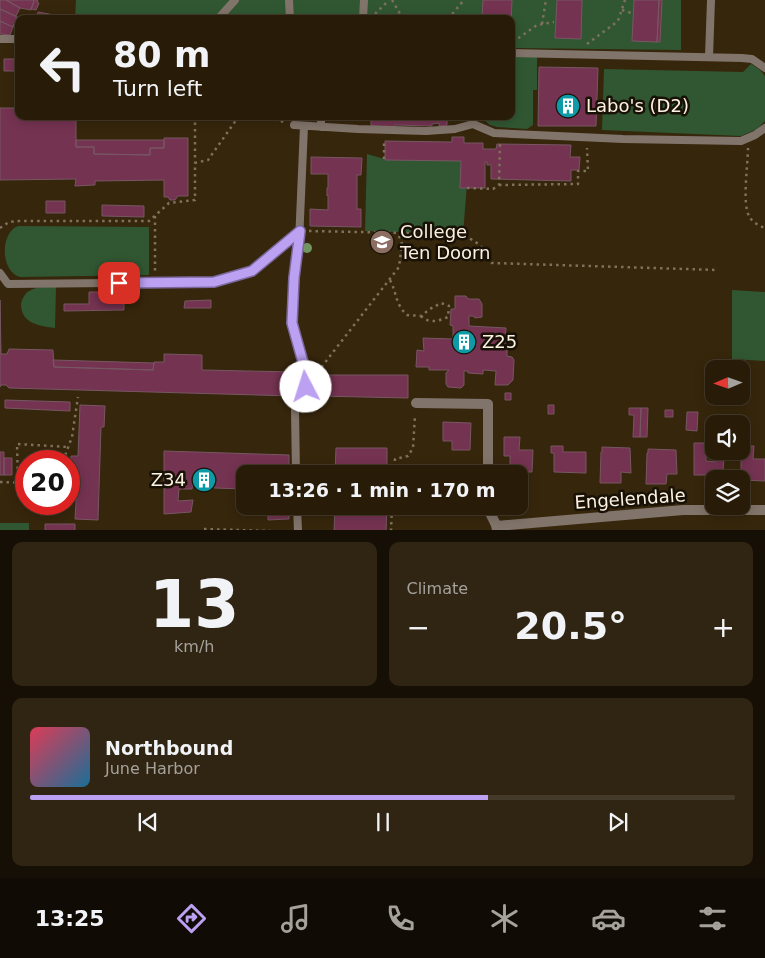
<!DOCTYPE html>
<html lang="en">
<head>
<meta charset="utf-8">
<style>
  body { margin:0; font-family:"DejaVu Sans",sans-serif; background:#302512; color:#f1f3f6; height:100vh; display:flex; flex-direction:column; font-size:19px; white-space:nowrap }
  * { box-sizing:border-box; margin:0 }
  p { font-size:16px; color:#a5a19c }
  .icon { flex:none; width:28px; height:28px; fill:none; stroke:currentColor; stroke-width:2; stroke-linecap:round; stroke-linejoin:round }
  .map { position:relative; height:530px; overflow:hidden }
  .drawer { display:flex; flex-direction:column; gap:12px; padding:12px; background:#160f05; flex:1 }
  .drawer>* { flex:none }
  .top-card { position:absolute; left:15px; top:15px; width:500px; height:105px; border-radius:10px; box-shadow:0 2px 12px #0003,0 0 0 1px #443a2a; background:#281c09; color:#f1f3f6; overflow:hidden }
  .needle { width:32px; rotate:268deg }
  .buttons { position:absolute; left:705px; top:360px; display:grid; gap:10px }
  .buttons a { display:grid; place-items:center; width:45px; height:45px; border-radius:10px; background:#281c09; box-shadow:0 2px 12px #0003,0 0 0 1px #443a2a; font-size:25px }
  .speed { position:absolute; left:15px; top:450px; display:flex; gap:10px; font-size:25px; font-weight:700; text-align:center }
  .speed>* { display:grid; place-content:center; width:65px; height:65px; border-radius:50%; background:#281c09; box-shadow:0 2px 12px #0003,0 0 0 1px #443a2a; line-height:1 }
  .speed .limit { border:8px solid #d22; background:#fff; color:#111 }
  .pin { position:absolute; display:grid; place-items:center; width:42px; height:42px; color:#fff; margin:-21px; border-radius:10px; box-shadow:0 2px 8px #0006 }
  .me { position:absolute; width:55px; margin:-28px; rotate:355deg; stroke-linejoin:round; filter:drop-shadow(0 0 4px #0008) }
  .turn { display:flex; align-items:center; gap:18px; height:105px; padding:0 15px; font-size:22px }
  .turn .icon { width:65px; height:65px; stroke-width:2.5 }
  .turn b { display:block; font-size:35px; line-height:42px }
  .big { font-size:38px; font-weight:700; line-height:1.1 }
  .drawer .tile { flex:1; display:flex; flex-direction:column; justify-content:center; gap:8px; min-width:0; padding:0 18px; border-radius:10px; background:#302512 }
  .drawer .dial { align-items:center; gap:0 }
  .dial b { font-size:65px; line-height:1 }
  .song { display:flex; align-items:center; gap:15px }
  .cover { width:60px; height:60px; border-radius:8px; background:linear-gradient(135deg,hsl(350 70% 55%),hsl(200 70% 35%)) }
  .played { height:5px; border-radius:2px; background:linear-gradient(90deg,#bca0f2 65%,#443a2a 65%) }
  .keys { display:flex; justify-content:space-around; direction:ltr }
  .heat { display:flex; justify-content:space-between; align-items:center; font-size:28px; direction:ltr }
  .drawer .tiles { flex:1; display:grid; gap:12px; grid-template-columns:1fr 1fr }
  .tile:last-child { grid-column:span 2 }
  .trip { position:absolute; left:236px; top:465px; width:292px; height:50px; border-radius:10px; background:#281c09; box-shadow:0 2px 12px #0003,0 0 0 1px #443a2a; font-weight:700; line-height:50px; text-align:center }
  .tab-bar { display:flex; height:80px; justify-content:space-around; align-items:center; background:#100b04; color:#a5a19c }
  .tab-bar .icon { width:35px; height:35px }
  .tab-bar .selected { color:#bca0f2 }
  .tab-bar b { font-size:22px; color:#f1f3f6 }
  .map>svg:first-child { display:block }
  .green { fill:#305732 }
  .building { fill:#743351; stroke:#775763 }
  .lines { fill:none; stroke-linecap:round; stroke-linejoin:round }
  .path { stroke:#7f715b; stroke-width:2.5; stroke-dasharray:2.5 4; stroke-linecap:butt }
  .service { stroke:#81746b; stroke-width:8 }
  .minor { stroke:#81746b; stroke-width:10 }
  .tree { fill:#719560 }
  .route-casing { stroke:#7a689d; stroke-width:12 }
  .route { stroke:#bca0f2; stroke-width:9 }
  .labels { text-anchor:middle; stroke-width:5; stroke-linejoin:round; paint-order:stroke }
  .poi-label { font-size:18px; fill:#fdf1e2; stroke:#181106; text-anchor:start }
  .street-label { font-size:18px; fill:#fdf1e2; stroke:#181106 }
</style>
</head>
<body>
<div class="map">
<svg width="765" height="531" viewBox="0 0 765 531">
  <rect width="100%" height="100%" fill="#36260c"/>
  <!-- green -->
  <path class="green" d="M76 0H681V50L511 48V19H75Z
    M511 57H537V90H533V125L527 129 497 127 490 125 480 116H511Z
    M751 64 760 70 765 76V121L757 129 741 136 602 130 604 69 743 72Z
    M367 154 388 160 467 159V184L463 234 365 231Z
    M18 226 149 227V275L20 277C0 271 0 233 18 226Z
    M56 287 55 328C40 326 21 324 21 304 22 299 25 293 29 291 36 286 48 287 56 287Z
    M732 290 765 292V361L732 359Z
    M0 523H29V530H0Z"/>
  <!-- building -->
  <path class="building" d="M0 0H6L20 8 16 16 0 9Z
    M6 0H33L34 1 31 10 20 8Z
    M33 0H38L37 2 39 3 36 10 31 9 34 1Z
    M483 0H512L511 25V19H482Z
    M557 0H582L581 39 555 38Z
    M634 0H659L657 42 632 41Z
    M659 0H662L660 42H657Z
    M0 9 17 17 13 27 0 21Z
    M38 12 54 15V19H37Z
    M17 17 24 19H19V26H13Z
    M0 21 13 27 10 35 0 34Z
    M4 59H17V71H4Z
    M539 67 598 68 596 126H538Z
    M0 108H19V116H76V147H94V154L150 155V148H164V138H188V196H178L175 200H170L168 197H164V180L95 181V185L75 186 76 179 0 180Z
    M444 116V118H447V125L446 126H439V123L432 124V126L395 125V127L371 126V117L348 116Z
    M452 137H464V143H483V149H496L497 144 571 145 570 157H580L579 170H571V181L491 179V165H487V162H485V188H460L461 161 385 160V141L452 142Z
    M76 140H164V148H150V155L94 154V147H76Z
    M311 157 362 158 361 175H357V209H361V227L310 226V209L328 210V195L327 196V188H328V174H311Z
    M46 201H65V213H46Z
    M102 205 144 206V217L102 216Z
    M89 292H124V310L64 311V304H89Z
    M455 296H466L468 299H479L482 304V317L475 318 473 316H469V326L506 328 505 341 507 343V356L512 357 514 360 513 380 508 385H495L496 371 483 370V374L468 373V371H464V385L461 388 448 387 446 384V373L449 370H429V367H416L417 350 424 351 423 338 453 339V326L450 325 451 309H455Z
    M0 300 1 354H7L9 349 53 350 54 367 153 370 154 362H164V354L202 355V370L294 372 293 396 9 388 6 385H1L0 387Z
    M211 300V308H184L185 301Z
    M53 360 154 363 153 370 54 367Z
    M318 375H408V398L317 396Z
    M505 393H511V400H505Z
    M5 400 70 402V411L5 408Z
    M80 405 105 406 104 427H101L98 520 75 519 77 486H70L71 456H78Z
    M548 405H554V414H548Z
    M629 408H641L640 437H633L634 415H629Z
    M641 408H648L647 437H640Z
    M665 410H673V417H665Z
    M687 412H698L697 431 686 430Z
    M443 422 471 423 470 450H452V441H443Z
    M504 437H520L519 450H533L532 472H510V456H504Z
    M694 443H706V461L716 462V456H724L723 475H694Z
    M551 446H563V452H586V473L554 472V453H551Z
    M741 446H754L753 459H765V481L741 480Z
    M602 447 630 448 631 473 621 472V483H600L601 452H602Z
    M336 448H387V474H335Z
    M648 449 676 450 677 474H667L666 484H646L647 453H648Z
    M164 451 289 455V474H245V489L214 488 215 483H193L192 489H179L178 501 193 500 191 512 164 514Z
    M0 452H4V475H0Z
    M4 458H12V475H4Z
    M268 506H289V519L268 520Z
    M335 506H387L386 531H334Z
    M45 524H75V531H45Z"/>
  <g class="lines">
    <!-- path -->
    <path class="path" d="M392 0 403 19
      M622 10 631 13
      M375 14 389 0
      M448 19 464 0
      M480 19H481
      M542 24 546 0
      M513 42 537 25 554 22
      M587 44 618 21 625 0
      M195 116V162
      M262 116 284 122
      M748 148C748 164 742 203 749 216 752 222 759 226 765 228
      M384 159V141
      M499 185 578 184V171H588L587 148
      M467 188 493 189 499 185 500 144
      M155 216V272
      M0 228 9 222 19 221H149L169 203 195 200V163L208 160 239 116
      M309 231 463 234 480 245 492 263 718 270
      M390 280C397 293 395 304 407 315L421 316 430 309 441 303 449 306 448 317C439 321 429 324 421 316
      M316 370 320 369 399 267 402 244 398 233
      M63 461 72 437 78 397
      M394 474 395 459 408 456 413 448 415 415
      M0 482 26 483
      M18 482 17 444 68 447
      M204 529 271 531
      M391 531 392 506"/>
    <!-- service -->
    <path class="service" d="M289 0 290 19
      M218 19 235 0
      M363 19 364 0
      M0 39H19
      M511 53 742 58 752 59 765 68
      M709 57 711 0
      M294 125 358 129 426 131 455 129 473 124 494 133 623 139 741 141 755 135 765 128
      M321 127V116
      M0 273 8 284 214 282 252 271 300 231
      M296 474 295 410 305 401 306 373 292 323 294 278 299 242 304 126
      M297 506 298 531"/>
    <!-- minor -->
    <path class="minor" d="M416 403 488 404V474
      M488 506C489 516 497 521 497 531
      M497 526 683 510H765"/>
  </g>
  <!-- trees -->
  <circle class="tree" cx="307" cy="248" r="5"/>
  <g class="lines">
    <!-- route casing -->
    <g class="route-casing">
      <path id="route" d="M119 283 214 282 252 271 300 231 294 278 292 323 306 373V387"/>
    </g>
    <!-- route -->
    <use href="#route" class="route"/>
  </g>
  <!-- icons -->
  <defs>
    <g id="building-disc" transform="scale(1.25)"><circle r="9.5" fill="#0f9aa8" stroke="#181106"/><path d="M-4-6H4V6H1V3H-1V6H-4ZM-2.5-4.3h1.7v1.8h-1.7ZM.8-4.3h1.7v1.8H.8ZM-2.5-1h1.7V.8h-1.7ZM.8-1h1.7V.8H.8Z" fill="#fff"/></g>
    <g id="school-disc" transform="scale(1.25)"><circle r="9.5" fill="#8d6e63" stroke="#181106"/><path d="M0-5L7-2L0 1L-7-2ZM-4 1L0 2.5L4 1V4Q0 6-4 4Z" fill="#fff"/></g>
  </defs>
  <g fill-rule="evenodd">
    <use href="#building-disc" x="568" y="106"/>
    <use href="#school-disc" x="382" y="242"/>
    <use href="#building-disc" x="464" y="342"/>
    <use href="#building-disc" x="204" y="480"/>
  </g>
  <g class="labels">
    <!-- poi labels -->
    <g class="poi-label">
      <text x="586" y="112">Labo's (D2)</text>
      <text x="400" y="238">College<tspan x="400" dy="21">Ten Doorn</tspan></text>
      <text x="482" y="348">Z25</text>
      <text x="186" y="486" text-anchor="end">Z34</text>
    </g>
    <!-- street labels -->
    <g class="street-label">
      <text transform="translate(630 499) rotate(-4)" y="6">Engelendale</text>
    </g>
  </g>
</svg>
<div class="buttons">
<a><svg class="needle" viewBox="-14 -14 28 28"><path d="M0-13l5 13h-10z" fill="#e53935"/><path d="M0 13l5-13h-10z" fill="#a5a19c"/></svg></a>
<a><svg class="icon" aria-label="sound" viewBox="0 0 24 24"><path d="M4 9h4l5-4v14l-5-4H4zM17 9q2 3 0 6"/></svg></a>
<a><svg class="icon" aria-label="layers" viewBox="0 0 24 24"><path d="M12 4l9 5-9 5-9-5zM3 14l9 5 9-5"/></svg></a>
</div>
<div class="speed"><div class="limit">20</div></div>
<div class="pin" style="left:119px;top:283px;background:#d93025"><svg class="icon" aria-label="arrive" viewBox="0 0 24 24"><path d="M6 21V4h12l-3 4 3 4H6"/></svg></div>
<svg class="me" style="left:306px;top:387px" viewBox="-20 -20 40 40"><circle r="19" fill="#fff"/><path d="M0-13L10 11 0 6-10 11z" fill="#bca0f2"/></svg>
<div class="trip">13:26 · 1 min · 170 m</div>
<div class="top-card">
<div class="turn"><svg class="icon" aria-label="left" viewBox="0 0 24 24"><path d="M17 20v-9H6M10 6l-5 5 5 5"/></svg><div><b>80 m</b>Turn left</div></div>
</div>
</div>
<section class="drawer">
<div class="tiles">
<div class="tile dial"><b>13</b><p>km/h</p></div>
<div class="tile"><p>Climate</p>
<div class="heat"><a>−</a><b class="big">20.5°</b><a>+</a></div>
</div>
<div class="tile">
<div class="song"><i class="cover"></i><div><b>Northbound</b><p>June Harbor</p></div></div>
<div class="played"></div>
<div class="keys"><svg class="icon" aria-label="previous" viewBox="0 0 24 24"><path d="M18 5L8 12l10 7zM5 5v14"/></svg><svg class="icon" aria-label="pause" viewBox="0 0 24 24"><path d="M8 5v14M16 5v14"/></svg><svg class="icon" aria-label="next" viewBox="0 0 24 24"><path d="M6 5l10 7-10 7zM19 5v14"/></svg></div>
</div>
</div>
</section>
<nav class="tab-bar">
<b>13:25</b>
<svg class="icon selected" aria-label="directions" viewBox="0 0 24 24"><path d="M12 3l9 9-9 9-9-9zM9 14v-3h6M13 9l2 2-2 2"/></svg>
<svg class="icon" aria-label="music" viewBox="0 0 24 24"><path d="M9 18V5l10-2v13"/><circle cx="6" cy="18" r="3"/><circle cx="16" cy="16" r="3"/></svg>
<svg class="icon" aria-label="phone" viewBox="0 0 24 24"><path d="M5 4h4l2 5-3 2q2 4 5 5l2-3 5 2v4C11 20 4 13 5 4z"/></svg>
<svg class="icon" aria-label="climate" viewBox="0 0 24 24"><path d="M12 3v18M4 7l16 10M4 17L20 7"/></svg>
<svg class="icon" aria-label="car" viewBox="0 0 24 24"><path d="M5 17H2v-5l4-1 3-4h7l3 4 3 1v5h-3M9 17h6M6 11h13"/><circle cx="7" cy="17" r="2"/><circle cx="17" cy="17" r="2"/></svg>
<svg class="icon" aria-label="filters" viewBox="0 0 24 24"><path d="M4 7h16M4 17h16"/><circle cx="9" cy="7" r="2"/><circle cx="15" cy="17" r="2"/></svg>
</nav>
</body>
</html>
